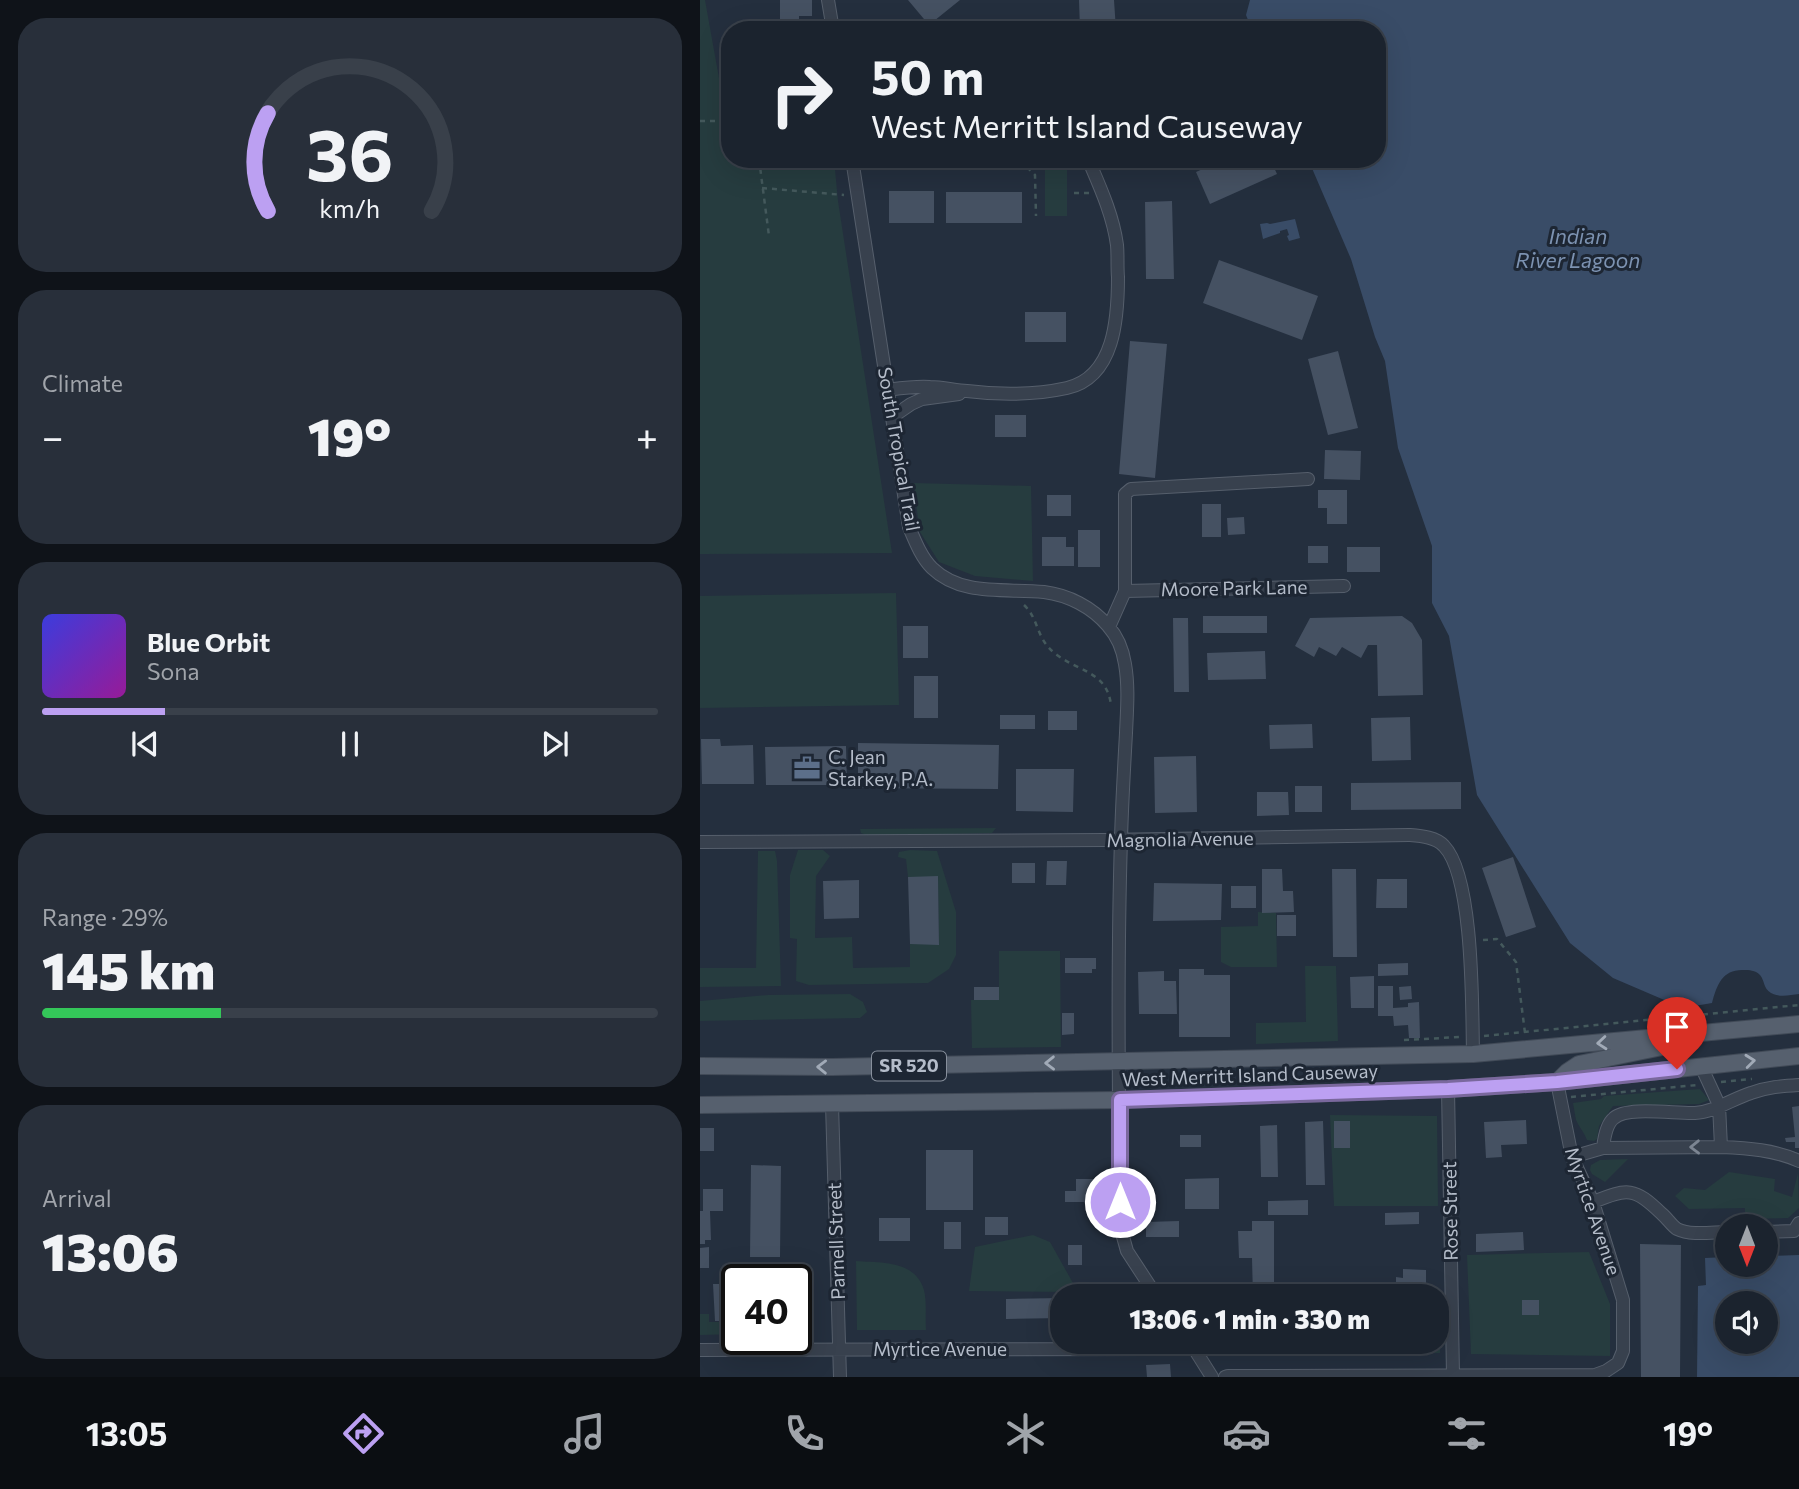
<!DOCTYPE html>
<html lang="en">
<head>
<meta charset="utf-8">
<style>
  body { margin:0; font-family:Commissioner,sans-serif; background:#282f3a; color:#f1f3f6; height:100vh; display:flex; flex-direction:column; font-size:26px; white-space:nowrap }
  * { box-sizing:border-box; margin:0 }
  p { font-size:23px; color:#a0a4aa }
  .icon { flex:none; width:38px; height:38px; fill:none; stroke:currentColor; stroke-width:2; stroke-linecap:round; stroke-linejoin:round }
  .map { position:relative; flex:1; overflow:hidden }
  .sheet { display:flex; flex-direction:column; gap:18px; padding:18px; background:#0f1319; width:700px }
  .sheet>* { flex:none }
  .guide { position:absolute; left:21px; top:21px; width:665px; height:147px; border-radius:28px; box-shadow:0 7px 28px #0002,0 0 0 2px #39404a; background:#1b232e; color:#f1f3f6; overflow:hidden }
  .needle { width:46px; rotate:180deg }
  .fabs { position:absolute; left:1015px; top:1214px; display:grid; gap:14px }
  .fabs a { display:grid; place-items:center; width:63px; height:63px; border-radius:50%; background:#1b232e; box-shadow:0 7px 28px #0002,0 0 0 2px #39404a; font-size:35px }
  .speed { position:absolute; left:21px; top:1264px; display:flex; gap:14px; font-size:35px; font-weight:700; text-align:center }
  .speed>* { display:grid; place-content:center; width:91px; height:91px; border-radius:50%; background:#1b232e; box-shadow:0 7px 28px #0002,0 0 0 2px #39404a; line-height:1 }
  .speed .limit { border:4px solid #111; border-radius:10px; background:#fff; color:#111 }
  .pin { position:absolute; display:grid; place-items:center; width:60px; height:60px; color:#fff; margin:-72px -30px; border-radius:50% 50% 50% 0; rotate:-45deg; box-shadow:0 0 7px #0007 }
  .pin .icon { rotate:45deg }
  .me { position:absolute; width:77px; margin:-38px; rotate:0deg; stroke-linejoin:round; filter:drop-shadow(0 0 5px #0008) }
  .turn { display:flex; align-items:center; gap:24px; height:147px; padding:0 35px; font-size:32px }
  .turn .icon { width:91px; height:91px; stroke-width:2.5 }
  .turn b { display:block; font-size:49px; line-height:60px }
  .big { font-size:52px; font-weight:800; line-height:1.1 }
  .sheet .card { flex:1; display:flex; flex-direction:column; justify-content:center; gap:10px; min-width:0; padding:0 24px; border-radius:28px; background:#282f3a }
  .sheet .dial { align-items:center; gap:0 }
  .dial svg { height:182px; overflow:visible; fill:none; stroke:#39404a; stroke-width:7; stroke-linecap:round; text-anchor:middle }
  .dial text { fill:#f1f3f6; stroke:none }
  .song { display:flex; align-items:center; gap:21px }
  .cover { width:84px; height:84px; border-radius:10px; background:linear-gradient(135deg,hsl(240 70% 55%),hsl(300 70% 35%)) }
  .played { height:7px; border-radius:4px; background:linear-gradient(90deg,#bca0f2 20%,#39404a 20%) }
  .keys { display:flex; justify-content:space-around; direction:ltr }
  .heat { display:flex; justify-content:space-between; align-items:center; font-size:38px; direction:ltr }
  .charge { height:10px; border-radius:5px; background:linear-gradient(90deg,#34c759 29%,#39404a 0) }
  .trip { position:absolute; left:350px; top:1284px; width:399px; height:70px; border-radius:28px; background:#1b232e; box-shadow:0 7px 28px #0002,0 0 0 2px #39404a; font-weight:800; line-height:70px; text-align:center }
  .dock { display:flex; height:112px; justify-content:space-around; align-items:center; background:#0b0e12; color:#a0a4aa }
  .dock .icon { width:49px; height:49px }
  .dock .active { color:#bca0f2 }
  .dock b { font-size:32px; color:#f1f3f6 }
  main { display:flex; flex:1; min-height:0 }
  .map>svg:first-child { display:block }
  .green { fill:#263c3f }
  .water { fill:#394c67; fill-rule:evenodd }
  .building { fill:#455162 }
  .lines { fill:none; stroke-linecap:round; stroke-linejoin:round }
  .minor-casing { stroke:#565f6c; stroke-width:14 }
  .major-casing { stroke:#414a57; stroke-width:18 }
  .path { stroke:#44595c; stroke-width:2.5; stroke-dasharray:5 5; stroke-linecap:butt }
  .minor { stroke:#38414e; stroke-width:12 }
  .major { stroke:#56606e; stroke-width:16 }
  .oneway { stroke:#a1aab7 }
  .oneway2 { stroke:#7c8592 }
  .route-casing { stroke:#7a689d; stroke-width:18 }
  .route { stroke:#bca0f2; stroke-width:12 }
  .labels { text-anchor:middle; stroke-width:6; stroke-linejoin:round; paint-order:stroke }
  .shield { fill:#1d2633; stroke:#878f9c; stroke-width:2 }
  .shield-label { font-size:18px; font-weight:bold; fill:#b4bcc9 }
  .street-label { font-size:19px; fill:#b4bcc9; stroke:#1d2633 }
  .poi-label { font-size:19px; fill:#b4bcc9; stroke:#1d2633; text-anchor:start }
  .water-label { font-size:21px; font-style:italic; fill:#7c92b1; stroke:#1d2633 }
</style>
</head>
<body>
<main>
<section class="sheet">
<div class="card dial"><svg viewBox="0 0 100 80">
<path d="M14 69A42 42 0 1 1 86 69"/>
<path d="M14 69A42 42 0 0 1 14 26" stroke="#bca0f2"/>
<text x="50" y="56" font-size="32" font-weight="700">36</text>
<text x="50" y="72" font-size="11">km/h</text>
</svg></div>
<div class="card"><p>Climate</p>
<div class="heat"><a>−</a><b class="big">19°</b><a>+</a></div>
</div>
<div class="card">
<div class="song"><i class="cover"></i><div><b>Blue Orbit</b><p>Sona</p></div></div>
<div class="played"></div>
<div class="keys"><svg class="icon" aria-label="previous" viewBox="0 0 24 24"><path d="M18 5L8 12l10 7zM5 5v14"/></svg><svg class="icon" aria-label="pause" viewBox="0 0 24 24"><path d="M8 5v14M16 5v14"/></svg><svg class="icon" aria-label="next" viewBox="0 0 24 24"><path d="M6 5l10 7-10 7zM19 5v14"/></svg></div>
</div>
<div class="card"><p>Range · 29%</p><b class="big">145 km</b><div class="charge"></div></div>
<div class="card"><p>Arrival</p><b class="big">13:06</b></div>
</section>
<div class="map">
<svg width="1099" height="1377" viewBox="0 0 1099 1377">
  <rect width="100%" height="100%" fill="#242f3e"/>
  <!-- green -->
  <path class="green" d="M0 0H5L24 106H30V159H134L138 201 192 553 0 554Z
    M345 169H367V216H345Z
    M213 483 331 486 333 581 275 576 239 562 220 532Z
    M196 593 199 705 0 708V596Z
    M296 828 292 833 168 836 161 833 160 829Z
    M98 850H123L130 856 116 876 115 938 152 937 153 968 210 967V944H239L238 877H208L206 859 198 857 199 852 210 850 237 851 256 912V955L249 969 228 983 109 985 96 981 97 939 90 938V875Z
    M58 851H75L77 861 81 986 0 987V968H56Z
    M558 912 576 913 577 967H531L521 962V927L558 926Z
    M299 951H360L361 1047 272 1048 271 1000H299Z
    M605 966H636L638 1041 556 1044V1023L606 1022Z
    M150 994 163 1002 167 1012 160 1018 0 1021V1001L68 995Z
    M1000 1089 1009 1100 999 1104 913 1106 899 1126 897 1139 894 1141 887 1140C884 1132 879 1127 876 1120 875 1115 874 1108 873 1103L901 1099 904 1096Z
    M630 1115 737 1116 738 1206H634Z
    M928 1159 905 1182 892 1174 890 1170 891 1165 900 1160Z
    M1029 1172 1075 1179 1074 1191 1092 1197 1098 1173 1099 1208 1088 1218 1045 1219V1208L989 1209 975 1196 984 1188 1005 1190Z
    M333 1235 350 1242 378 1292 269 1291 275 1247Z
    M889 1252 910 1304V1356L771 1354 767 1255Z
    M156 1261C181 1263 215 1260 224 1290 227 1302 225 1318 226 1330H157Z
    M33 1300H37V1334L0 1335V1314H9V1322H33Z
    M737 1305H740V1353H595L596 1342H737Z"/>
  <!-- water -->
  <path class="water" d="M550 0H1099V994C1090 995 1080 998 1071 993 1063 988 1065 981 1060 975 1055 970 1049 970 1044 970 1023 969 1017 984 1012 1003L983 1008 913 978 870 943 777 795 749 636 732 603V546L698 448 685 361 675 337 651 259 608 159H677V30H552L546 15Z
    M595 219 600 238 589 241 587 236 589 235 587 229 580 231V233L563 239 560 224 567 223 570 224Z
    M1099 1255V1377H997L998 1286 1006 1285 1005 1258 1027 1257V1265H1066V1256ZM1027 1304H1066V1342H1027Z"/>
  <!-- building -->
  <path class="building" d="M80 0H112V16H99V25H80Z
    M208 0H260L229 25Z
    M379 0H414L416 30H380Z
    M400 159H417L419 164 405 170Z
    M525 159H570L577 174 510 204 496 172Z
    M189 191H234V223H189Z
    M246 192H322V223H246Z
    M472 201 474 279H446L445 202Z
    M519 260 618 296 602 340 503 303Z
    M325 312H366V342H325Z
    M430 341 467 344 455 478 419 474Z
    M638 351 658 428 628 435 608 359Z
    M295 415H326V437H295Z
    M625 450 661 451 660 480 624 479Z
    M618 490H647V524H627V508H618Z
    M347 495H371V516H347Z
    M502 504H521V537H502Z
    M544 517 545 534 528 535 527 518Z
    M378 530H400V567H378Z
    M342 537H366V547H374V566H342Z
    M608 546H628V563H608Z
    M647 547H680V572H647Z
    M503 616H567V633H503Z
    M702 616 712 623 722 640 723 695 678 696 677 645H668L661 658 642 647 636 656 619 647 614 657 595 646 610 618Z
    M473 618H488L489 692H474Z
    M203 626H228V658H203Z
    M565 651 566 679 508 680 507 653Z
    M214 676H238V718H214Z
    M348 711H377V730H348Z
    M300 715H335V729H300Z
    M710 717 711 760 672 761 671 718Z
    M612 724 613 748 570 749 569 725Z
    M1 739H20L21 746 53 745 54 784H2Z
    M158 743 299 745 298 789 158 788Z
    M146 746 147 785H66L65 747Z
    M496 756 497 812 455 813 454 757Z
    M316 769H374L373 812 316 811Z
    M761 782V809L651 810V783Z
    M595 786H622V812H595Z
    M557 792H588L589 815 557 816Z
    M813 857 836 927 806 937 782 868Z
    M347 861H367L366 885H346Z
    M312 863H335V883H312Z
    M562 869H582L583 891H593L594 912 562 913Z
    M632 869H656L657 957H633Z
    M238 876 239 945 210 944 208 877Z
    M677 879H707V908H676Z
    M159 880V918L124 919 123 881Z
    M454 883 522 884 521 920 453 921Z
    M531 886H556V908H531Z
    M577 915H596V936H577Z
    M365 958H396V969H392V973H365Z
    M708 963V975L678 976V964Z
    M479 969H504V975H530V1037H479Z
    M464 971V981H476L477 1014H439L438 972Z
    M674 976V1008H651L650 977Z
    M678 986H693V1008L708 1007V1003L719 1002 720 1038H709L708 1025 694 1026 693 1016H678Z
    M711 986 712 999 700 1000 699 987Z
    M274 987H299V1000H274Z
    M362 1013H374V1034L362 1035Z
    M1099 1106V1148H1095V1142H1086L1085 1138 1095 1137 1092 1107Z
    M826 1120 827 1144 801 1145 802 1157 786 1158 784 1122Z
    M623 1121 625 1185H606L605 1122Z
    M634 1121H650V1148H634Z
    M577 1125 578 1177H561L560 1126Z
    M0 1128H14V1151H0Z
    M480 1135H501V1147H480Z
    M226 1150H273V1210H226Z
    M51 1165 81 1166 80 1257H50Z
    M519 1178V1209H485V1179Z
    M376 1179H399V1202H365V1191H376Z
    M3 1189H23V1211H10L11 1240H5V1244H0V1211H3Z
    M608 1200V1215H568V1201Z
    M719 1212V1224L685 1225V1213Z
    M285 1217H308V1235H285Z
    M179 1218H210V1241H179Z
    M479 1221V1237H446V1222Z
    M552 1221H574V1297H553L552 1258H539L538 1231H552Z
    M244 1222H261V1249H244Z
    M823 1232 824 1250 776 1252V1234Z
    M940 1244 981 1245 980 1377H941Z
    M368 1245H382V1265H368Z
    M9 1247V1268H0V1248Z
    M703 1269 726 1270V1297H696V1277L703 1278Z
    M13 1284H30L31 1321H15Z
    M96 1294H109L110 1324H96Z
    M362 1298V1318L306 1319V1299Z
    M822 1300H839V1315H822Z
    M470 1364 471 1377H447L446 1365Z"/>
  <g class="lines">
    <!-- minor casing -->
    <g class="minor-casing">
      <path id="minor" d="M128 0 133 30
        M152 159 209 527C215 541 221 557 232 568 262 597 306 588 344 592 368 595 392 607 408 626 417 636 423 651 425 664 429 687 427 710 426 733 424 768 422 803 421 839 417 968 419 1097 420 1226L427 1251 457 1297
        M187 390C202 388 215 386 230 387 242 387 254 390 267 391 299 395 335 395 367 388 415 377 418 317 418 277 417 266 418 255 417 245 413 215 400 187 388 159
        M192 417 211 404 222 399 259 394
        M425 591 644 586
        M409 627 425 591V494L431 489 608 479
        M0 842 405 840 709 835C721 836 736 837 744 846 774 877 772 1009 773 1054
        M748 1089 753 1375
        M132 1104 140 1377
        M1021 1147C1048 1148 1075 1150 1099 1161
        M903 1148C904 1139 906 1124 914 1118 927 1106 976 1114 995 1113 1014 1112 1032 1099 1051 1093 1067 1087 1082 1086 1099 1085
        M872 1157 903 1148 1021 1147 1019 1105 1001 1066
        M893 1202C928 1188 934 1187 962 1214 967 1218 972 1226 977 1229 991 1236 1013 1232 1027 1232
        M1066 1232 1094 1231 1099 1223
        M490 1342 512 1377
        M0 1350 450 1349 479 1342
        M525 1377 528 1376 895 1375 906 1371 918 1363 923 1351V1300L893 1202 872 1157 857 1082"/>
    </g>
    <!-- major casing -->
    <g class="major-casing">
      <path id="major" d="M0 1066 132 1067 773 1054 1099 1024
        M857 1082 867 1072 879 1064 967 1046
        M0 1105 420 1100 748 1089 857 1082 1099 1056"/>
    </g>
    <!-- path -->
    <path class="path" d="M0 121H30
      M59 159 69 236
      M327 167 335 175 336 216
      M62 188 144 195
      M374 193H389
      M324 605C340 620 335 639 357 655 380 672 407 672 411 705
      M783 940 797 939 816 962 825 1033
      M784 1036 1099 1005
      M704 1040 760 1037
      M1021 1082 1052 1079
      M871 1097 997 1085"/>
    <!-- minor -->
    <use href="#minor" class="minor"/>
    <!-- major -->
    <use href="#major" class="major"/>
  </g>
  <!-- one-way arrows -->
  <defs><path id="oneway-chevron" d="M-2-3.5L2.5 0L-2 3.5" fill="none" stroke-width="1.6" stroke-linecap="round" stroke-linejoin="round" transform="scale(1.75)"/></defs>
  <g class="oneway">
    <use href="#oneway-chevron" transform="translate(902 1043) rotate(175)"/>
    <use href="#oneway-chevron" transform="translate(1050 1061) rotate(-6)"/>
    <use href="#oneway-chevron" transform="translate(350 1063) rotate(179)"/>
    <use href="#oneway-chevron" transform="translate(122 1067) rotate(-179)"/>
  </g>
  <use class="oneway2" href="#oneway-chevron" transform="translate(995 1147) rotate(179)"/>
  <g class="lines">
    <!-- route casing -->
    <g class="route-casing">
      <path id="route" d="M420 1202V1100L748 1089 857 1082 977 1069"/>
    </g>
    <!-- route -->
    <use href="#route" class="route"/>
  </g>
  <!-- icons -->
  <defs>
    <g id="office-bare" transform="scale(2.1)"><path d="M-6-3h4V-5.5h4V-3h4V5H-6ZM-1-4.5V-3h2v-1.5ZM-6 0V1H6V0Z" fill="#5c6f8a" stroke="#1d2633" stroke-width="2.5" paint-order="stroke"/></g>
  </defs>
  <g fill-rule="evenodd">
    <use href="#office-bare" x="107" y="768"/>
  </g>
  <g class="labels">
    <!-- shield labels -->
    <rect class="shield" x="172" y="1051.5" width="74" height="29" rx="5"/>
    <g class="shield-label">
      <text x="209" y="1072">SR 520</text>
    </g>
    <!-- street labels -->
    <g class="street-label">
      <text transform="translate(199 449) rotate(80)" y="7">South Tropical Trail</text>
      <text transform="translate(534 588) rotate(-1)" y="7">Moore Park Lane</text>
      <text transform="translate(480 839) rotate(-1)" y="7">Magnolia Avenue</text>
      <text transform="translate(550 1075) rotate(-2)" y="7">West Merritt Island Causeway</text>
      <text transform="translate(750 1211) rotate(-91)" y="7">Rose Street</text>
      <text transform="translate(893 1211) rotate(71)" y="7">Myrtice Avenue</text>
      <text transform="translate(136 1241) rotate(-92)" y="7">Parnell Street</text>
      <text x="240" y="1356">Myrtice Avenue</text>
    </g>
    <!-- poi labels -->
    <g class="poi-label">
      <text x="128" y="764">C. Jean<tspan x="128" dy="22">Starkey, P.A.</tspan></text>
    </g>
    <!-- water labels -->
    <g class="water-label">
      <text x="878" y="244">Indian<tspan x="878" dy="24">River Lagoon</tspan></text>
    </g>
  </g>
</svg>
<div class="fabs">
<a><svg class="needle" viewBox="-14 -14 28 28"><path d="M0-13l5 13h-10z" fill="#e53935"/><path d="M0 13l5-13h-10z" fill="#a0a4aa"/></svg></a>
<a><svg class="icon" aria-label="sound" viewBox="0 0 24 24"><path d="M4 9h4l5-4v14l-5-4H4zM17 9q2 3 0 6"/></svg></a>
</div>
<div class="speed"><div class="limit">40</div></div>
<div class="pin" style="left:977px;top:1069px;background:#d93025"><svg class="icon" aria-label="arrive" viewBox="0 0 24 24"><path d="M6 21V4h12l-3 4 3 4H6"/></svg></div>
<svg class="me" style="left:420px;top:1202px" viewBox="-20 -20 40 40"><circle r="17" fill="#bca0f2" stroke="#fff" stroke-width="3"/><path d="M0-11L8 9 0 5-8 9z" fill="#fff"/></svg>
<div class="trip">13:06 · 1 min · 330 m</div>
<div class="guide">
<div class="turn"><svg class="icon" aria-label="right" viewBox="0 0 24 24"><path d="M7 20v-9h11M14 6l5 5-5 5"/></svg><div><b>50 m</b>West Merritt Island Causeway</div></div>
</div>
</div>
</main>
<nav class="dock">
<b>13:05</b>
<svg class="icon active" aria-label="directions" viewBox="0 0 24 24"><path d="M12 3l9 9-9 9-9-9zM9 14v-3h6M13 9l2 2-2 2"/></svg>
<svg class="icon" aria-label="music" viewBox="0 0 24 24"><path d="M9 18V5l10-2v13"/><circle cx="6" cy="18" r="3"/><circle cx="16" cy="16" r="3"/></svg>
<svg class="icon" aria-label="phone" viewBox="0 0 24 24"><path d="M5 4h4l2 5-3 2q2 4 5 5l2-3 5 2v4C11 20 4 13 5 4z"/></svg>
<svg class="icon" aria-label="climate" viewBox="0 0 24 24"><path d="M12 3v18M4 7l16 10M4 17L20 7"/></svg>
<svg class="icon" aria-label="car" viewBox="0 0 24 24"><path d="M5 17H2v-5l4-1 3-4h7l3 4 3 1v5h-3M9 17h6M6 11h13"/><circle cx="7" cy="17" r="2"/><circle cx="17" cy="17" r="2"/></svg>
<svg class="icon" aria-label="filters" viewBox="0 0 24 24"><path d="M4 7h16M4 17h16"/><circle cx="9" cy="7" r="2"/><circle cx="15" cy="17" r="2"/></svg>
<b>19°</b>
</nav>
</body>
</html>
